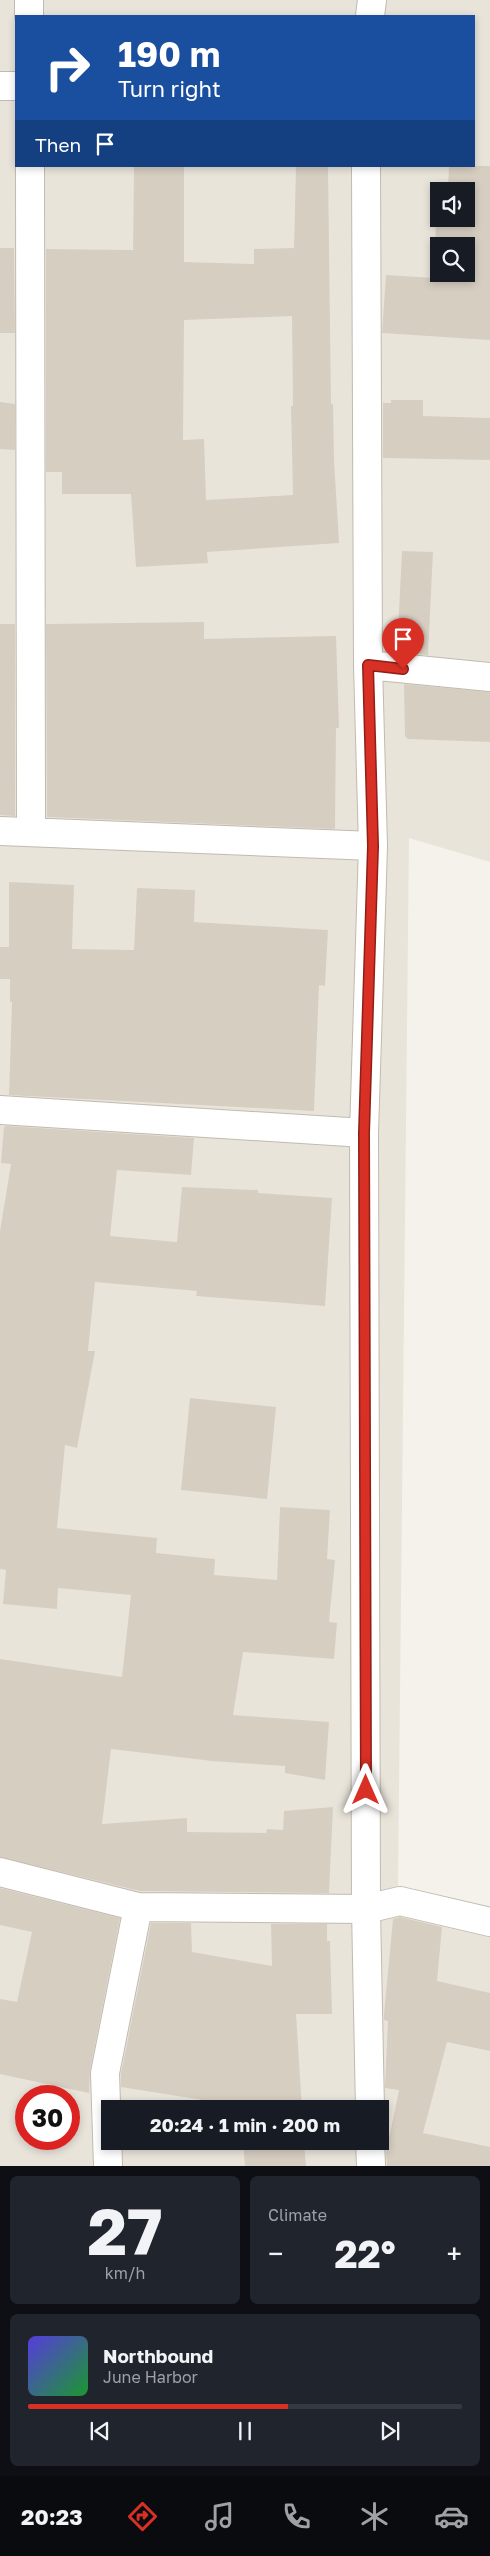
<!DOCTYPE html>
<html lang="en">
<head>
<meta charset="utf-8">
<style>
  body { margin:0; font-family:"Golos Text",sans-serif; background:#20242c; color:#f1f3f6; height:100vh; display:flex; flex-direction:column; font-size:19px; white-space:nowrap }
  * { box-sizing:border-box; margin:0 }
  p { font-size:16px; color:#9ea1a6 }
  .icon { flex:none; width:28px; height:28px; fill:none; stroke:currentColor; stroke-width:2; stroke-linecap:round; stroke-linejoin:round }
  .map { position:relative; height:2166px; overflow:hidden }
  .panel { display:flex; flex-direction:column; gap:10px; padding:10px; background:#0d0f14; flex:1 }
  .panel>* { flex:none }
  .guide { position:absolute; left:15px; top:15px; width:460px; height:152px; border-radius:0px; box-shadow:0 2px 8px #0003; background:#1a4fa0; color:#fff; overflow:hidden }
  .fabs { position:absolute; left:430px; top:182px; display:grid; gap:10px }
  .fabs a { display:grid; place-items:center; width:45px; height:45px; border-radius:0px; background:#171b24; box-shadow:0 2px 8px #0003; font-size:25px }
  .speed { position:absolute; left:15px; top:2085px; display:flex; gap:10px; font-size:25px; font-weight:700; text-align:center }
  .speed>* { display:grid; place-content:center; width:65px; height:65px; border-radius:50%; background:#171b24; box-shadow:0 2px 8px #0003; line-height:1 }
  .speed .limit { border:8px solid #d22; background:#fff; color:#111 }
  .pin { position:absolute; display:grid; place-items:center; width:42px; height:42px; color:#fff; margin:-51px -21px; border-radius:50% 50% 50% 0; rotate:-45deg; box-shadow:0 0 5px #0007 }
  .pin .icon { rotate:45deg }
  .me { position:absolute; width:55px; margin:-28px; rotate:0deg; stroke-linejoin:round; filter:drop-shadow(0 0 4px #0008) }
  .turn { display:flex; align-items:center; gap:18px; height:105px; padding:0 20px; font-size:22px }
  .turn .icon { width:65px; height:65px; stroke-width:2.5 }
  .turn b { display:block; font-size:35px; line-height:42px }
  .then { display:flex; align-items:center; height:48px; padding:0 20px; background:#0003; gap:10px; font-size:19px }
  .big { font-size:38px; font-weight:700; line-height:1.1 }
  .panel .widget { flex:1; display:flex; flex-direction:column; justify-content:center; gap:8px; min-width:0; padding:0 18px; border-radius:8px; background:#20242c }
  .panel .dial { align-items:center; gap:0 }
  .dial b { font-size:65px; line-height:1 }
  .song { display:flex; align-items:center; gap:15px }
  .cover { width:60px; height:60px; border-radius:8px; background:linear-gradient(135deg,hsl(250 70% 55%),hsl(130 70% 35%)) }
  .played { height:5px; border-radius:2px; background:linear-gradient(90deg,#d93025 60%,#363941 60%) }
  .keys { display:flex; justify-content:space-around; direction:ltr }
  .heat { display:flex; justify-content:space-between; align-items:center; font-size:28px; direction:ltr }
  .panel .tiles { flex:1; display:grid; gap:10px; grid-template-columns:1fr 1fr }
  .widget:last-child { grid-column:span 2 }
  .trip { position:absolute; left:101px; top:2100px; width:288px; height:50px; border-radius:0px; background:#171b24; box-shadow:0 2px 8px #0003; font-weight:700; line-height:50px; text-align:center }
  .tabs { display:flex; height:80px; justify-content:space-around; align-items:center; background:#090b0e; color:#9ea1a6 }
  .tabs .icon { width:35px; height:35px }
  .tabs .selected { color:#d93025 }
  .tabs b { font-size:22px; color:#f1f3f6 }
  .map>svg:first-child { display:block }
  .residential { fill:#e9e4da; fill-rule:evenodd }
  .building { fill:#d7cec2; fill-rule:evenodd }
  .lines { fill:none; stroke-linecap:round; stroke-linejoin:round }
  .minor-casing { stroke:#c1baaf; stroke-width:30 }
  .minor { stroke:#fff; stroke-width:28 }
  .route-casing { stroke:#8d1f18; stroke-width:12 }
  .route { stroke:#d93025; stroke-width:9 }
</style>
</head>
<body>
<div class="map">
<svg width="490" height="2166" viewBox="0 0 490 2166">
  <rect width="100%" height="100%" fill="#f5f2ec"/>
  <!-- residential -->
  <path class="residential" d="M0 0H490V862L409 838 398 1887 490 1909V2166H0ZM16 16H474V166H16ZM439 191H466V219H439ZM439 246H466V274H439ZM26 2096H69V2139H26ZM110 2109H380V2141H110Z"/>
  <!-- building -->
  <path class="building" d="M134 166H184V262L254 264V249L294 248 296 166H328L331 404H333L334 460 339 543 207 552 208 563 136 567 131 494H62V472H46V249L133 250ZM292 316 293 406H291L293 495 206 500 204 439 183 440 184 320Z
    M449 166H490V340L382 333 386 275 435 278 436 190H448ZM439 191H466V219H439ZM439 246H466V274H439Z
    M0 248H14L15 333H0Z
    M391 400H423V416L490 418V460L383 458V403H391Z
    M0 402 15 404V450L0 449Z
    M402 551 433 552 428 655 397 652Z
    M204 622V639L336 636 339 728H336L335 829 47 817 46 624Z
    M0 624H15V816L0 815Z
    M404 684 490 692V742L408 739 405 736Z
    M9 882 74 885 72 949 134 950 137 888 195 890 194 922 328 930 325 986 319 985 314 1111 9 1095 12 1002H10V979H0V947H9Z
    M7 1126 194 1138 191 1175 117 1170 110 1236 177 1242 182 1187 258 1190V1193L332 1198 325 1306 196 1296 197 1291 95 1282 88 1351H95L77 1448 65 1445 57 1528 157 1538 156 1553 215 1559 214 1575 277 1580 280 1507 330 1510 327 1559 335 1560 329 1622 337 1623 334 1659 243 1652 233 1715 329 1722 325 1780 285 1773V1766L212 1761 111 1749 102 1824 187 1818V1832L266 1833 267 1829 283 1830 284 1811 333 1807 329 1893 140 1891 0 1857V1659L122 1677 131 1595 58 1588 57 1609 3 1604 6 1570 0 1569V1231L11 1164 1 1163 4 1127Z
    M190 1398 276 1407 267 1499 181 1490Z
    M0 1888 120 1918 90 2070 89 2093 0 2074V1999L17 2002 32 1932 0 1925Z
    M400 1917 442 1927 437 1981 490 1993V2051L447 2042 423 2133 490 2147V2166H387L386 2153 399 2090 385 2088 388 2021 384 2020V2014L393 1919Z
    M151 1923H191L192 1952 272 1966 271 1924H327V1941H330L332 2014H296L302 2109H241L240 2106 121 2087V2074Z
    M243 2141H304L306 2166H245Z"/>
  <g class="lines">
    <!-- minor casing -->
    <g class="minor-casing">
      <path id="minor" d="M29 0V16
        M370 16 372 0
        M0 86H16
        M30 166 31 831
        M366 166 368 665 373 846 364 1133 366 1909 370 2109
        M368 665 490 677
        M0 831 373 846
        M0 1110 364 1133
        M0 1872 138 1907 366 1909 400 1901 490 1922
        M370 2141 371 2166
        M108 2166 105 2073 138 1907"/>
    </g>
    <!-- minor -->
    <use href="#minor" class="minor"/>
  </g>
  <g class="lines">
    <!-- route casing -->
    <g class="route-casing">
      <path id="route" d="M366 1790 364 1133 373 846 368 665 403 669"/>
    </g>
    <!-- route -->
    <use href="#route" class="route"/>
  </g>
</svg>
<div class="fabs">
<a><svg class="icon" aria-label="sound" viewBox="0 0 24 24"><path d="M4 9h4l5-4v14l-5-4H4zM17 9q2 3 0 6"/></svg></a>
<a><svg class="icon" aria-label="search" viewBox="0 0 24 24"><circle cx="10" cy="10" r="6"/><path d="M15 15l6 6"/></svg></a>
</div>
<div class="speed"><div class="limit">30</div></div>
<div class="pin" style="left:403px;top:669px;background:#d93025"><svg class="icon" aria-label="arrive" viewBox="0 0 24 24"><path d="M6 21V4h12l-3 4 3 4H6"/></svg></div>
<svg class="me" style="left:366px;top:1790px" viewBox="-20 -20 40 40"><path d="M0-17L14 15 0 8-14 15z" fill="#d93025" stroke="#fff" stroke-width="4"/></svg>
<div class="trip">20:24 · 1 min · 200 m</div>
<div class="guide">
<div class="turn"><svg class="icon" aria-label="right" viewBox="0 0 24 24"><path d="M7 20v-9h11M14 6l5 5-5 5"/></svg><div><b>190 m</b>Turn right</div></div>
<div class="then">Then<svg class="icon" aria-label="arrive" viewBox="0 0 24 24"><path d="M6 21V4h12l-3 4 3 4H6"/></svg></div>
</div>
</div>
<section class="panel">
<div class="tiles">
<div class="widget dial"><b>27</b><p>km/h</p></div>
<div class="widget"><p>Climate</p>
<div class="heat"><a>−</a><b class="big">22°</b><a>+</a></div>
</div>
<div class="widget">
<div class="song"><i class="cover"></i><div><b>Northbound</b><p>June Harbor</p></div></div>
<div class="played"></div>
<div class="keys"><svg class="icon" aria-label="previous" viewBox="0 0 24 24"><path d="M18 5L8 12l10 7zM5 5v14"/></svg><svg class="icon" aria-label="pause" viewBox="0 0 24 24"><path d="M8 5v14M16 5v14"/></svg><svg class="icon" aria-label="next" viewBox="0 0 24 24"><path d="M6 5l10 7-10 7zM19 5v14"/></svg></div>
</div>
</div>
</section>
<nav class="tabs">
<b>20:23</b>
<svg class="icon selected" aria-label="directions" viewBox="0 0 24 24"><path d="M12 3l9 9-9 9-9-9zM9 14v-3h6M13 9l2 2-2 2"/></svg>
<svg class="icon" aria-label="music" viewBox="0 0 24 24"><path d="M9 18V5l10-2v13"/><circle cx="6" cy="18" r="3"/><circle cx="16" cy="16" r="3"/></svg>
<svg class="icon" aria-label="phone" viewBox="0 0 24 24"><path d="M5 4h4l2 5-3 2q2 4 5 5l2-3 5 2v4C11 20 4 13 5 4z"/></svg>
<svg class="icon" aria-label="climate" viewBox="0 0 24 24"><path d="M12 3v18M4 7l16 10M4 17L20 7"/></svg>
<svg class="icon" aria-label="car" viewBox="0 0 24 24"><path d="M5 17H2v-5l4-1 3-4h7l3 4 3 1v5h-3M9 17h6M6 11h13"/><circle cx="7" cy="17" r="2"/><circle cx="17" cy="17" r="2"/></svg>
</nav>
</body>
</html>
